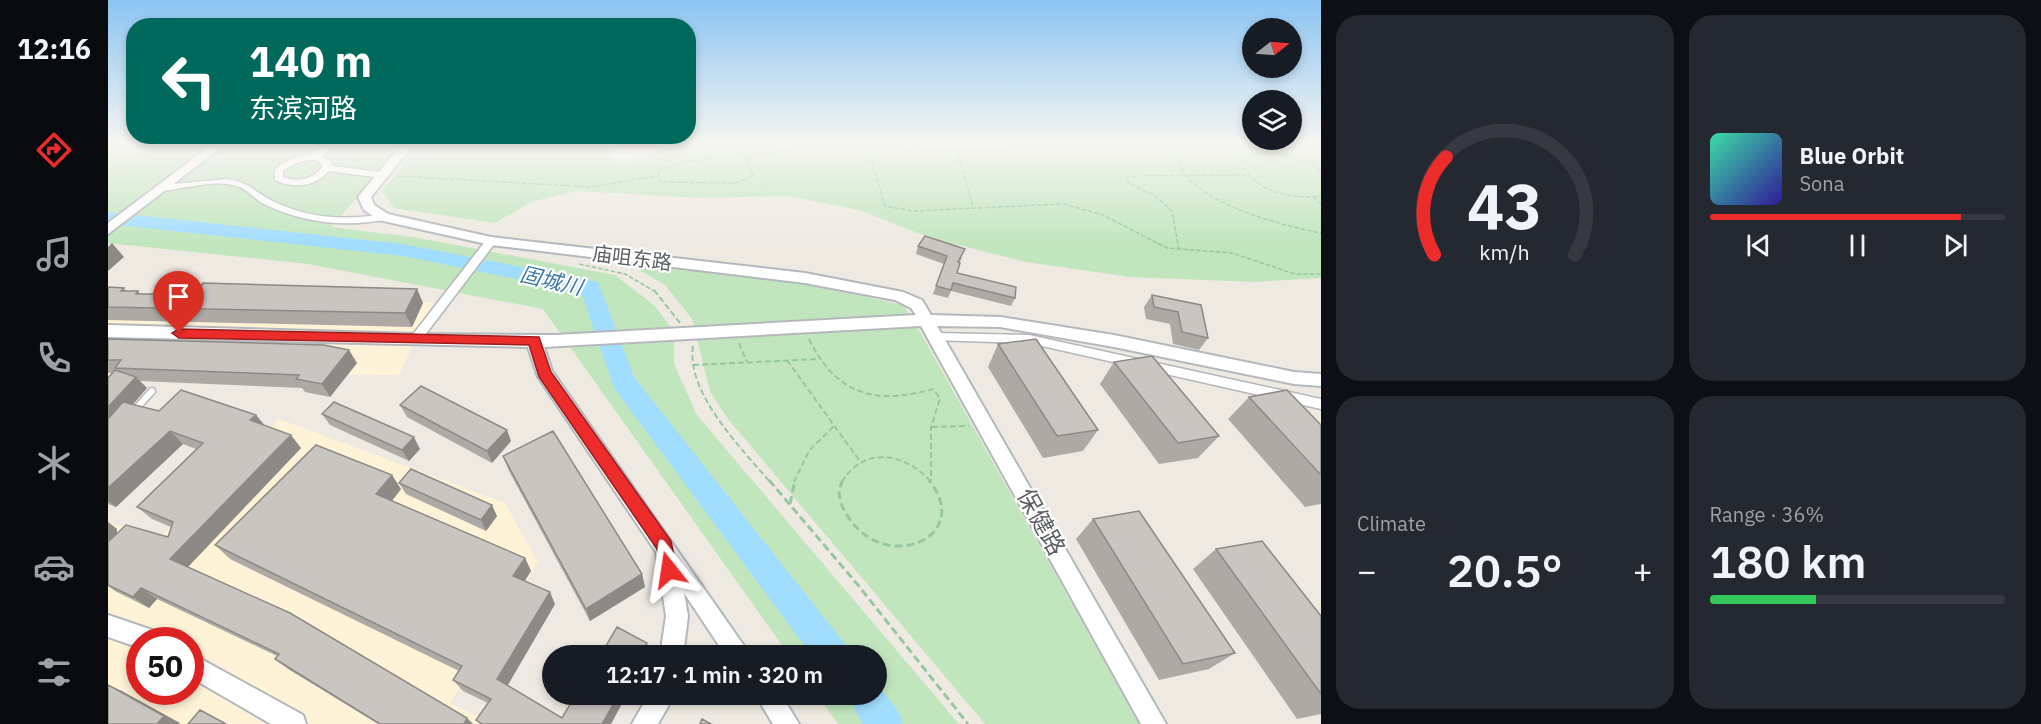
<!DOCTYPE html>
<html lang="en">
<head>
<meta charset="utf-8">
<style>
  body { margin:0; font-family:"IBM Plex Sans","Noto Sans SC",sans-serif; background:#242831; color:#f1f3f6; height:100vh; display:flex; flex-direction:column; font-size:22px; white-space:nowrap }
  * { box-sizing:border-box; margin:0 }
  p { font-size:20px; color:#9ea1a6 }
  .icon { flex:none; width:33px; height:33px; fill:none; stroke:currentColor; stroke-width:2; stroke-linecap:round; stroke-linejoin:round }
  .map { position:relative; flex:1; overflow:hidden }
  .drawer { display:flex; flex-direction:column; gap:15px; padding:15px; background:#0d0f14; width:720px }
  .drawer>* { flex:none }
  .banner { position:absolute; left:18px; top:18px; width:570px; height:126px; border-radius:24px; box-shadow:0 3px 9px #0003; background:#00695c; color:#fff; overflow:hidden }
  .needle { width:39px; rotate:73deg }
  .fabs { position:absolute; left:1134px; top:18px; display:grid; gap:12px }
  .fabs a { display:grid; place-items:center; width:60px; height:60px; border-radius:50%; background:#171b24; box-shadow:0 3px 9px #0003; font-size:30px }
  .speed { position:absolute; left:18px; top:627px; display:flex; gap:12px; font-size:30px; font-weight:700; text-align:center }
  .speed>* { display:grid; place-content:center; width:78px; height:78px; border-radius:50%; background:#171b24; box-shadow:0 3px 9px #0003; line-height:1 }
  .speed .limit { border:9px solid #d22; background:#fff; color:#111 }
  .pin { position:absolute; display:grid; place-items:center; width:51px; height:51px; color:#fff; margin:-62px -26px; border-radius:50% 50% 50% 0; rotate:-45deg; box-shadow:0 0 6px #0007 }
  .pin .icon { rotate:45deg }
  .me { position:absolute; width:66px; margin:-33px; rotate:345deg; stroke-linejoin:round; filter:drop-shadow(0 0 4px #0008) }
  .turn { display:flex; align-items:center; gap:21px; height:126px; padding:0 24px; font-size:27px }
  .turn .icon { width:78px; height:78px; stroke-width:2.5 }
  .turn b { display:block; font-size:42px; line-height:51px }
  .big { font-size:45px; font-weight:600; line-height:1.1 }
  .drawer .card { flex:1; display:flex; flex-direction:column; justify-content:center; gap:9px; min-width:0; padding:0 21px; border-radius:24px; background:#242831 }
  .drawer .dial { align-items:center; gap:0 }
  .dial svg { height:156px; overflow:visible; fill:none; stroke:#363941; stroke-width:7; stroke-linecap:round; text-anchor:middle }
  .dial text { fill:#f1f3f6; stroke:none }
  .song { display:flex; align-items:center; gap:18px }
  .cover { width:72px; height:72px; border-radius:9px; background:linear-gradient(135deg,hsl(160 70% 55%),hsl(250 70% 35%)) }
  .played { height:6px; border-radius:3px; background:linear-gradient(90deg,#eb2c2b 85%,#363941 85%) }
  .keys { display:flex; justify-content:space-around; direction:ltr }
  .heat { display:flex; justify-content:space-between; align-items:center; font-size:33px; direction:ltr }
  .charge { height:9px; border-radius:4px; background:linear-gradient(90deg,#34c759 36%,#363941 0) }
  .drawer .tiles { flex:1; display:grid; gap:15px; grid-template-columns:repeat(2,1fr) }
  .trip { position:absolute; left:434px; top:645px; width:345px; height:60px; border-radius:30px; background:#171b24; box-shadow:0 3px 9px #0003; font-weight:600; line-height:60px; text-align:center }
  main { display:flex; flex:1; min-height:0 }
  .tabs { display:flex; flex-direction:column; width:108px; justify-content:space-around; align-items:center; background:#090b0e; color:#9ea1a6 }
  .tabs .icon { width:42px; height:42px }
  .tabs .current { color:#eb2c2b }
  .tabs b { font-size:27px; color:#f1f3f6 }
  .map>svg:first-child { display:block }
  .commercial { fill:#fef2d7; fill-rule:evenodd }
  .green { fill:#c1e6be }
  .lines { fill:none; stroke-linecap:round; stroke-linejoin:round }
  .river { fill:#a1ddff; fill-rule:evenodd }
  .lane-casing { stroke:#b3b6ba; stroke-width:9 }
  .street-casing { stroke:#b3b6ba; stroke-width:3 }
  .secondary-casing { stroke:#b4b8bd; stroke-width:4 }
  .path-far2 { stroke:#97c7a2; stroke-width:1.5; stroke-dasharray:4.5 2; stroke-linecap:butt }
  .path-far1 { stroke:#97c7a2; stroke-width:2; stroke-dasharray:6 3; stroke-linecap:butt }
  .path { stroke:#97c7a2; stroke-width:3; stroke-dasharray:8 4; stroke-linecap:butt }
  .lane { stroke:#fff; stroke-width:6 }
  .street { fill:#fff; fill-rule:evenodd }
  .secondary { fill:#fff; fill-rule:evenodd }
  .wall { fill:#ada9a5 }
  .shaded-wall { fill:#8d8a86 }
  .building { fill:#c9c5c0; stroke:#8d8a86; stroke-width:1.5 }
  .route { fill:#eb2c2b; stroke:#991d1c; stroke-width:1.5 }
  .labels { text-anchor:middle; stroke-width:4.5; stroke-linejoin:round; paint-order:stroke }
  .street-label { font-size:20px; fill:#5b5f64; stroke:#fff }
  .water-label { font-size:21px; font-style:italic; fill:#3b79a9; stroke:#fff }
  .near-street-label { font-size:24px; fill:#5b5f64; stroke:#fff }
</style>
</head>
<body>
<main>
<nav class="tabs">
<b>12:16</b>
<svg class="icon current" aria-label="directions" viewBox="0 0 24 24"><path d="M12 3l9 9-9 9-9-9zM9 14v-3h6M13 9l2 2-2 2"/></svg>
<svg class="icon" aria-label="music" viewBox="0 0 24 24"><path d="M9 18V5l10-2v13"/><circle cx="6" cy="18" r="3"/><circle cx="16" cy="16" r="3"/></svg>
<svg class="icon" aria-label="phone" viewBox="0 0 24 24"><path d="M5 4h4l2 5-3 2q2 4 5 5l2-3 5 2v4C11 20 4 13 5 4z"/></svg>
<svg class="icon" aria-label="climate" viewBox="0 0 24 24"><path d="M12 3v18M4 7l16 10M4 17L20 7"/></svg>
<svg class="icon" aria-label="car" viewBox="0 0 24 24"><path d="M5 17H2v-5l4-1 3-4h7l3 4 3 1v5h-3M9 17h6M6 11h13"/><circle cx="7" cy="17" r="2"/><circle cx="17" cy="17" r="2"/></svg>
<svg class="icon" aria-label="filters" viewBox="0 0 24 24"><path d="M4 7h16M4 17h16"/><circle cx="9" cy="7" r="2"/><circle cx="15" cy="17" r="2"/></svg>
</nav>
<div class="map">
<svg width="1213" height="724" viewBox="0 0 1213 724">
  <rect width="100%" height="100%" fill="#eeeae2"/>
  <!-- commercial -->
  <path class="commercial" d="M0 297 326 302 291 375 0 376Z
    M171 419 397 503 430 562 342 703 379 720 376 724H0V522L50 539ZM32 640H82V692H32Z"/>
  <!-- green -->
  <path class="green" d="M0 143H298L223 227 305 237 507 275 546 305 566 331V364L589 415 851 724H730L709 695 768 694V656L681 655 435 309 200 264 0 243Z
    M312 143H497L511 164 549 151 607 143H1213V278L1147 282 1022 277 918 262 823 238 751 210 680 196 593 198 468 191 423 202 387 223 286 208 274 191Z
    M519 263 690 282 795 305 815 337 1031 724H877L620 419 602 392 584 319 557 285Z"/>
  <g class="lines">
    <!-- river -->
    <path class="river" d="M0 212 295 244 490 282 526 377 737 644 741 656H704L506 388 473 292 295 256 0 224Z
      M768 683 790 711 795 724H755L738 694H768Z"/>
    <!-- lane casing -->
    <g class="lane-casing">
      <path id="lane" d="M25 412 44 391"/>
    </g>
    <!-- street casing -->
    <g class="street-casing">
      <path id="street" d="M218 143H226L214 156 223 162 224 166 274 172 279 175 274 178 221 171C207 187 185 189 167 180V170C182 153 199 161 218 143ZM206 159 215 165C208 179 189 183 175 177V171L188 163Z
        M119 179C140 182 144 190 161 199 196 218 237 221 276 214L281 217 279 219C239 228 194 223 156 204 147 200 140 189 129 186 107 179 78 188 55 191L50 188 55 185Z
        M383 238 388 241 387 243 311 343H303L301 340 303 337 379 239Z
        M829 333 921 335 1213 399V409L921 343 825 340 823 337 825 334Z"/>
    </g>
    <!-- secondary casing -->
    <g class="secondary-casing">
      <path id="secondary" d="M106 143H119L0 234V223Z
        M295 143H307L263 197 266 205 280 214 383 237 697 273 795 292 814 300 823 315 892 317 1006 335 1186 372 1213 374V386L1186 384 1006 347 892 327 829 326 1058 724H1033L813 326 436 347 444 371 643 656H618L576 593 580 616 575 656H552L558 616 548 552 430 377 420 347 0 337V325L307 334 448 335 808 315 803 308 787 300 697 283 383 245 271 220 256 210 250 197Z
        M0 615 50 632 53 640H32V648L0 637Z
        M82 653 195 715 198 724H163L82 677Z
        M541 694H567L550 724H524Z
        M647 694H673L691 724H665Z"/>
    </g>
    <!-- path-far2 -->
    <path class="path-far2" d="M749 143 799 150 900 151 906 143
      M1071 143C1071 148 1069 157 1071 162 1083 203 1176 226 1213 233
      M1143 143 1154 153
      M1198 143 1213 148
      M766 147 762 155 777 206 805 211 956 204 995 215 1059 248 1124 253 1187 274H1213
      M849 151 865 206
      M629 155 638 156 645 176 628 183 552 182 550 170 580 161Z
      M638 156 688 149 701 143
      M1213 171C1191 157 1168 150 1142 155L1134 164C1148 193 1184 199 1213 196
      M290 176 482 187 550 176
      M1205 197 1213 204
      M1071 250 1064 211 1047 196 1021 183 1018 176 1140 175
      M471 264 517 274 548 292"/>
    <!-- path-far1 -->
    <path class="path-far1" d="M546 290 572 323
      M701 339C729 396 768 405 825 389L832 398 823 427V481
      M631 343 639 362
      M585 346C578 393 633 448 662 482
      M679 360 751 460
      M585 365 711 359
      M824 427 861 426
      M686 482 701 451 726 426
      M734 482C756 445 798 453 823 482"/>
    <!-- path -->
    <path class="path" d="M661 480 750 585 860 724
      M735 480C728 492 732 504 739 515 776 576 867 538 821 480
      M682 504 687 480"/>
    <!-- lane -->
    <use href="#lane" class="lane"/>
    <!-- street -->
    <use href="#street" class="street"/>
    <!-- secondary -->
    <use href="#secondary" class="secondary"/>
  </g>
  <!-- wall -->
  <path class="wall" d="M810 246 854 258 851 263 849 273 907 298 903 306 843 291 840 298 825 294 836 264 808 254Z
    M0 287 16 288 19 291H30L32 294H67L309 289 315 303 304 327 0 320Z
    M1044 295 1093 305 1100 338 1091 350 1065 344 1062 324 1038 319 1036 307Z
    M0 339 249 363 222 397 197 392 194 388 32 381 39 388 25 404 51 411 148 415 156 425 193 448 80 567 365 724H270L180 669 167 659 169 656 49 599 41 608 7 591 0 586V522L9 529V534L60 537 63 527 44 519 29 507 88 449 75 444 8 507 0 504V378L4 373H0Z
    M890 344 990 430 975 451 935 458 880 367Z
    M1006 362 1111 436 1090 458 1051 464 992 384Z
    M1141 397 1213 425V504L1197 507 1120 419Z
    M292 405 403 441 384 463 299 417Z
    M214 414 312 449 301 461 222 425Z
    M395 456 534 574 537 587 482 621 401 471Z
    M291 483 389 516 378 531 298 494Z
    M293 489 284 501 417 558 423 571 416 581 447 604 399 686 454 718 468 694H519L503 724H372L368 720 380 703 355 691 345 680 351 671 122 559 107 545Z
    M985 519 1127 653 1101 669 1051 680 968 539Z
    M1108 549 1213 616V714L1189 719 1085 569Z"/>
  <!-- shaded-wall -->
  <path class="shaded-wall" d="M4 243 16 257 0 271V247Z
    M309 289 315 303 304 327 297 313Z
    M241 350 249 363 222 397 214 384Z
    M28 377 39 388 0 433V407Z
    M148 415 158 427 142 420Z
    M399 430 403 441 384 463 379 451Z
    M62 431 75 444 8 507 0 501V488Z
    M183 435 193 448 77 570 62 559Z
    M306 437 312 449 301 461 294 450Z
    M284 475 293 489 278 508 268 494Z
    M384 505 389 516 378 531 373 520Z
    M0 522 9 529 8 550 0 554Z
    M417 558 423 571 412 589 405 576Z
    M534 574 537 587 482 621 478 609Z
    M33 588 49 599 41 608 25 597Z
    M442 592 447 604 397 690 389 679Z
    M539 643 541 656H532Z
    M0 685 14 691 72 723 71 724H49Z
    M511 694H519L503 724H494Z
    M359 718 365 724H356Z"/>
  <!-- building -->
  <path class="building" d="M817 236 857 249 850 262 852 263 849 273 908 287 907 298 845 283 843 290 828 286 839 256 810 246Z
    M95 283 309 289 297 313 0 307V287L16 288 13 291H30L28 294H67L70 291 89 292Z
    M1044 295 1093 305 1100 338 1074 332 1070 312 1046 307Z
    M0 339 216 345 241 350 214 384 188 379 191 375 7 368 13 360H0Z
    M928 339 990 430 949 436 890 344Z
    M1044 356 1111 436 1070 443 1006 362Z
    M7 370 28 377 0 407V378Z
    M313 386 399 430 379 451 292 405Z
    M73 390 148 415 142 420 183 435 62 559 182 613 359 718 356 724H272L167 659 171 654 33 588 25 597 0 585V542L18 525 60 537 65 522 29 507 95 443 62 431 0 488V419L15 402 51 411Z
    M1179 390 1213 425V475L1141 397Z
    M226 402 306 437 294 450 214 414Z
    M445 431 534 574 478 609 395 456Z
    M208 445 284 475 268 494 417 558 405 576 442 592 389 679 454 718 468 694H511L494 724H374L368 720 383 699 345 680 354 666 107 545Z
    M303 469 384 505 373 520 291 483Z
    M1031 511 1127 653 1075 664 985 519Z
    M1154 541 1213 616V694L1108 549Z
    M509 627 539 643 532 656H492Z
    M0 685 56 716 49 724H0Z
    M92 710 118 724H80Z
    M594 719 603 724H592Z"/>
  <!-- sky -->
  <linearGradient id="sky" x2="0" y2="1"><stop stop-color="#8bc4f1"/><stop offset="0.59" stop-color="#f7f6f2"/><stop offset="1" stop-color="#f7f6f2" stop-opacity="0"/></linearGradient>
  <rect width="1213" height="244" fill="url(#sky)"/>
  <!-- route -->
  <path class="route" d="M71 329 431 337 443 372 563 541 569 570 567 576 561 578 555 576 549 549 431 377 421 345 71 338 64 333Z"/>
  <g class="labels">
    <!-- street labels -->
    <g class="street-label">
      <text transform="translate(524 258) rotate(7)" y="7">庙咀东路</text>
    </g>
    <!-- water labels -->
    <g class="water-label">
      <text transform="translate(443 281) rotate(13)" y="7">固城川</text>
    </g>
    <!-- near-street labels -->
    <g class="near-street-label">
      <text transform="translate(933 522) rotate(61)" y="8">保健路</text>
    </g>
  </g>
</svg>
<div class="fabs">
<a><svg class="needle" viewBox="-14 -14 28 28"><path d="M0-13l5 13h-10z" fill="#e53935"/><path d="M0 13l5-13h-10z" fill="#9ea1a6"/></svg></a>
<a><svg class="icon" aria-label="layers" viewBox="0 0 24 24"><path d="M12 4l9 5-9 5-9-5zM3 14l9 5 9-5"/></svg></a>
</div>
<div class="speed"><div class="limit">50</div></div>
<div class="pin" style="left:71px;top:333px;background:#d93025"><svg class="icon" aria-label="arrive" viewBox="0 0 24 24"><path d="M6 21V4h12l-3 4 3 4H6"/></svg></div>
<svg class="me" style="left:561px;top:570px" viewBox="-20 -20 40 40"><path d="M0-17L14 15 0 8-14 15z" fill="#eb2c2b" stroke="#fff" stroke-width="4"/></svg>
<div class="trip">12:17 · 1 min · 320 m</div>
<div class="banner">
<div class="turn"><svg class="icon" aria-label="left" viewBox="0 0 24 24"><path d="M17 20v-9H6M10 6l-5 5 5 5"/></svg><div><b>140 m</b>东滨河路</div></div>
</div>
</div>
<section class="drawer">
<div class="tiles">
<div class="card dial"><svg viewBox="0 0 100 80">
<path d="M14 69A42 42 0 1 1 86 69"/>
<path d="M14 69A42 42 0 0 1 20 19" stroke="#eb2c2b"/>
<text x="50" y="56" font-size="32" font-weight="700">43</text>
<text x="50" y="72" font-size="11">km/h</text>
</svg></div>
<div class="card">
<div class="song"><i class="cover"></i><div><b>Blue Orbit</b><p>Sona</p></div></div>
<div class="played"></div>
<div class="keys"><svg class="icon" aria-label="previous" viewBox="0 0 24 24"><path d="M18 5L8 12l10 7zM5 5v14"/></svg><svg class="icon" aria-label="pause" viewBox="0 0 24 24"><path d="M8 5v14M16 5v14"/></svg><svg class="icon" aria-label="next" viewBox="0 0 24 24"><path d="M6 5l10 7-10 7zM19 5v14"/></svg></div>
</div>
<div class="card"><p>Climate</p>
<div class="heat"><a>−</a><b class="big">20.5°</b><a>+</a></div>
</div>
<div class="card"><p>Range · 36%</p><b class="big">180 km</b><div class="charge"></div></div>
</div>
</section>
</main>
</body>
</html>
